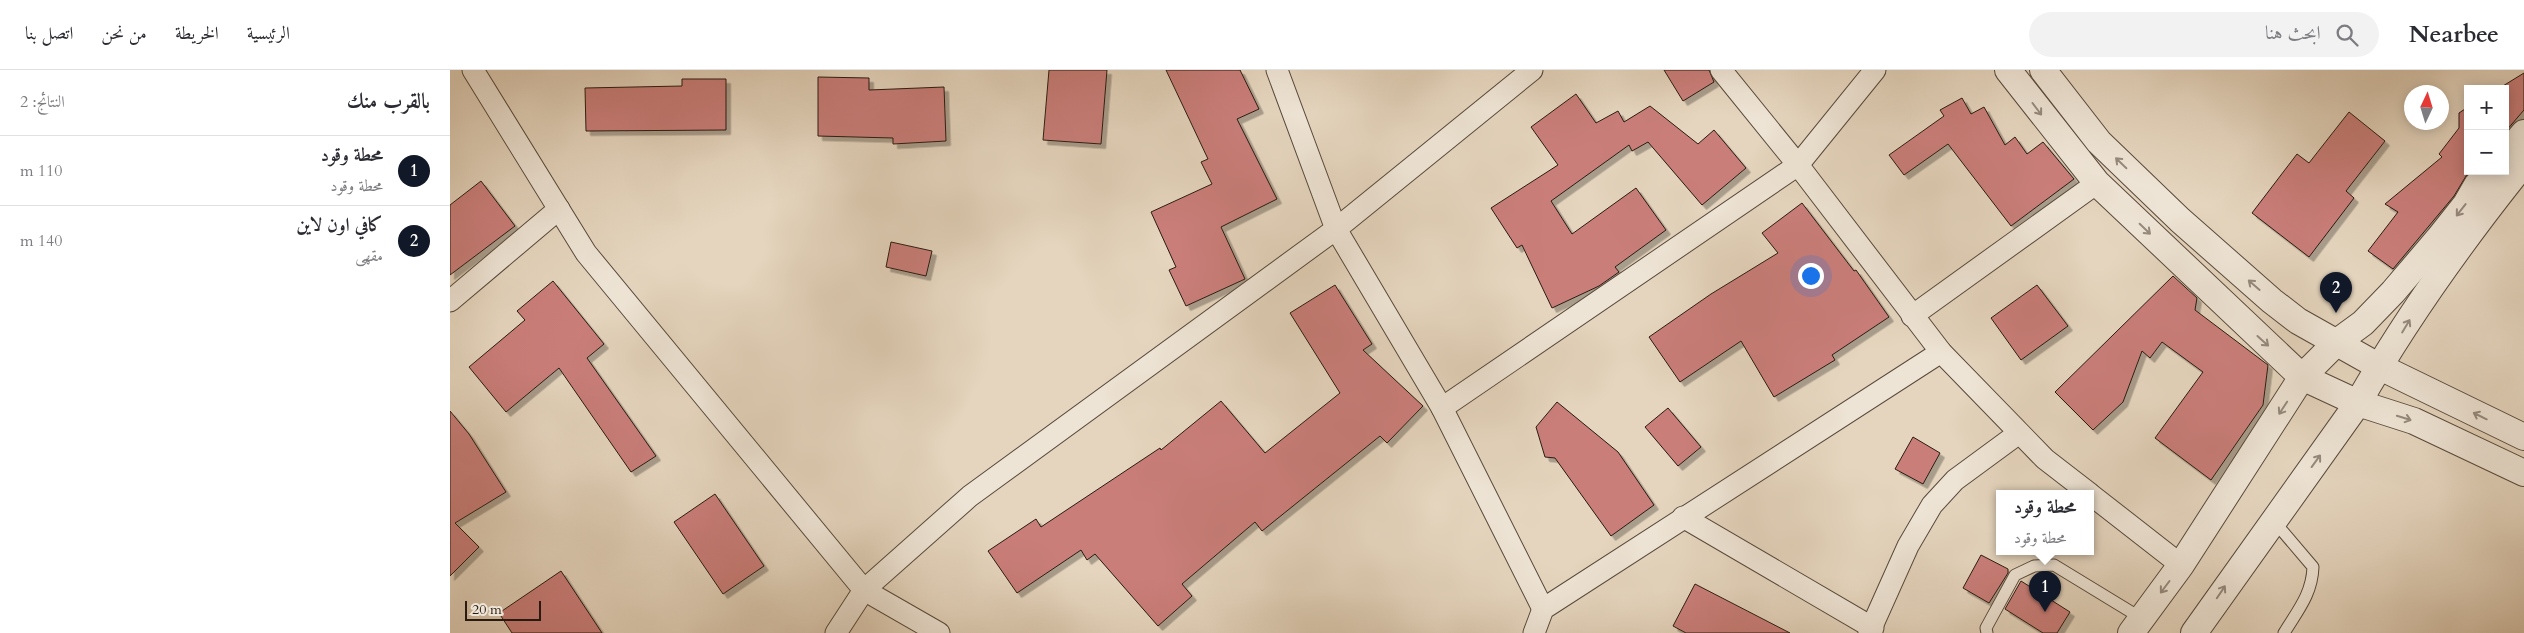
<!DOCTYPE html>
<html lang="ar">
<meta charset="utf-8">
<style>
:root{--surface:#fff;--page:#f2f2f3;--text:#2b2b33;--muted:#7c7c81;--line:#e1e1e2;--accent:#111827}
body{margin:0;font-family:Cardo,Amiri,serif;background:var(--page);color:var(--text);direction:rtl}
.controls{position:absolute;right:15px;top:15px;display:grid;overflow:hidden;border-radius:0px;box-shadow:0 2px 12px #0003}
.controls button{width:45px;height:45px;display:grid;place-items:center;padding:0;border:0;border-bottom:1px solid var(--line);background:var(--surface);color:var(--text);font:25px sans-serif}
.compass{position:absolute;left:1954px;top:15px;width:45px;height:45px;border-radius:50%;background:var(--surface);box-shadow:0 2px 12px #0003;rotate:4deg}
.scale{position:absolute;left:15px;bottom:12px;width:76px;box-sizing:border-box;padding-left:5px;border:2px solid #291b11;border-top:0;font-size:14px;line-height:18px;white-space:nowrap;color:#291b11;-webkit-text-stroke:4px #eee4d5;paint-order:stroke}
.you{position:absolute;left:1360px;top:205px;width:18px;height:18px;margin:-12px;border:4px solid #fff;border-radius:50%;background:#1a73e8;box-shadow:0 0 0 8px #1a73e833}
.badge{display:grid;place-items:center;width:32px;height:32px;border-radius:50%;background:var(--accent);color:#fff;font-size:16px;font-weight:700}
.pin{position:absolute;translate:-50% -41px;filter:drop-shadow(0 1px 2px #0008)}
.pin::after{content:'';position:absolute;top:26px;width:18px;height:15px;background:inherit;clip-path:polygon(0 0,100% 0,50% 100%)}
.popup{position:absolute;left:1546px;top:420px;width:98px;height:65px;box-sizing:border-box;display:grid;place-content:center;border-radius:0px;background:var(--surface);filter:drop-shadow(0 1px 4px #0005);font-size:16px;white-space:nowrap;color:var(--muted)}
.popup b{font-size:19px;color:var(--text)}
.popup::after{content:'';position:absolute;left:50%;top:100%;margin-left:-10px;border:10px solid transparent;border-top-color:var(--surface)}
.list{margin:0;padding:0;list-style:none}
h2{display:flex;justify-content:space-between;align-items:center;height:65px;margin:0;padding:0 20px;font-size:21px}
h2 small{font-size:16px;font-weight:400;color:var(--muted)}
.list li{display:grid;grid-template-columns:32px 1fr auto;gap:15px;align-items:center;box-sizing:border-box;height:70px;padding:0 20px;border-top:1px solid var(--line)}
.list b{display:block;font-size:19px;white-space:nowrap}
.list p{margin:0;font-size:16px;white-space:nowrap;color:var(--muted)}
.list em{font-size:16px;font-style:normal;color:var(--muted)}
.icon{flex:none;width:28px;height:28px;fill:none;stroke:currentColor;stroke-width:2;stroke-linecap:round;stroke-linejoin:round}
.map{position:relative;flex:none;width:2074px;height:563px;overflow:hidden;direction:ltr}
header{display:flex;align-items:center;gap:30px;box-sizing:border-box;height:70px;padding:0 25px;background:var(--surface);border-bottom:1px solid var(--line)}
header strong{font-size:24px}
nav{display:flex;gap:28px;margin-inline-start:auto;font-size:18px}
.search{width:350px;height:45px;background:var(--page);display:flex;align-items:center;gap:12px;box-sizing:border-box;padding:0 18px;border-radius:28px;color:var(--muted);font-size:19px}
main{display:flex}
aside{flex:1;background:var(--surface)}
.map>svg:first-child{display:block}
.building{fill:#ca7e7a;stroke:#291b11;filter:url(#shadow)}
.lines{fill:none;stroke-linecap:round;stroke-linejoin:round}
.service-casing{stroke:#584a3c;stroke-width:13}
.minor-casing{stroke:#584a3c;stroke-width:23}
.tertiary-casing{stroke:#584a3c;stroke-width:28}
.service{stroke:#eee4d5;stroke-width:11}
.minor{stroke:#eee4d5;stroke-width:21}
.tertiary{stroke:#eee4d5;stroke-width:26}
.oneway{stroke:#958a7d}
</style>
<header>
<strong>Nearbee</strong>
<div class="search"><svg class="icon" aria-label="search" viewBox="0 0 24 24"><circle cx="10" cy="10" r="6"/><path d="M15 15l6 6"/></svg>ابحث هنا</div>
<nav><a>الرئيسية</a><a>الخريطة</a><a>من نحن</a><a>اتصل بنا</a></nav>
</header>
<main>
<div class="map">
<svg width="2074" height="563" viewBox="0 0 2074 563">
<defs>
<filter id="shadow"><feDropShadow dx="4.5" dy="4.5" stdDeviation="0" flood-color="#0004"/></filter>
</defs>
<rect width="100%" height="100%" fill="#e5d5be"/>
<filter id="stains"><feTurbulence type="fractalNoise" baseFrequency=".004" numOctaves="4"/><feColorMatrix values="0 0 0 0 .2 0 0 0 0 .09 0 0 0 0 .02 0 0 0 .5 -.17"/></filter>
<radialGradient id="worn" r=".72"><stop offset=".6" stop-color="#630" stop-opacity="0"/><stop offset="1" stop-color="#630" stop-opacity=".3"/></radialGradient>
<!-- building -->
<g class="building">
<polygon points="599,0 657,0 651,74 593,70"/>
<polygon points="716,0 790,0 809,39 787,49 827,129 771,157 795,209 736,236 719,200 726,197 701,142 762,114 751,92 758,89"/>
<polygon points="1214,0 1259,0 1264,12 1233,31"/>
<polygon points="2074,3 2074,40 2055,62 2055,19 2048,19"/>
<polygon points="368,7 419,8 419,20 494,17 496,71 443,74 443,68 368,66"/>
<polygon points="232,9 276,9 276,60 136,61 135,18 232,16"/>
<polygon points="1126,24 1146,53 1168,41 1174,52 1200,36 1248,74 1264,60 1296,98 1252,135 1198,72 1182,81 1179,75 1101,131 1122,164 1186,118 1216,160 1165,197 1169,202 1149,216 1102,238 1072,175 1067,178 1041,138 1108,95 1081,57"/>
<polygon points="1512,28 1521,44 1534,37 1555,75 1565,67 1577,84 1593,72 1624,109 1561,156 1498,74 1454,105 1439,85 1494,46 1490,40"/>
<polygon points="2018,37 2019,101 2004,126 1943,199 1918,181 1948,142 1935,134 1992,87 1989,84 2009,58 2009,43"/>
<polygon points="1899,42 1935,71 1896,121 1904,128 1859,187 1802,143 1847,84 1859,93"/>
<polygon points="31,111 65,156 0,205 0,135"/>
<polygon points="1352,133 1404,201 1406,200 1439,247 1382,285 1385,290 1324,327 1291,271 1230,312 1199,267 1261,224 1328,183 1312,163"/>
<polygon points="441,172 482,181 476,206 436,197"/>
<polygon points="1723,206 1747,228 1745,240 1818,295 1813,335 1761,410 1705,368 1753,302 1712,272 1700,288 1692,281 1673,332 1643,360 1605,322"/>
<polygon points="103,211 154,274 137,288 206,386 181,402 109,298 56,342 19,297 75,250 67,241"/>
<polygon points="885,215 922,274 913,280 973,336 937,373 930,366 812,461 805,452 732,514 742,526 708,556 645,484 637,490 631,480 567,523 538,481 586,449 591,457 710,378 711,380 771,331 815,383 890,323 840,243"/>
<polygon points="1587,215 1618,256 1571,290 1541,248"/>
<polygon points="1107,332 1168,382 1204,435 1161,466 1105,388 1095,387 1086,357"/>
<polygon points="1218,338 1251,377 1228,396 1195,357"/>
<polygon points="0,341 19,364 56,422 5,453 29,477 0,506"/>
<polygon points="1463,367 1490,383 1473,414 1445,399"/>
<polygon points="265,424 314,496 273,524 224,452"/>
<polygon points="1531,485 1558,499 1558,503 1539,533 1513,518"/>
<polygon points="111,501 152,563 62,563 49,543"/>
<polygon points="1571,511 1620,542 1607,563 1593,563 1555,539"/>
<polygon points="1245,514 1340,563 1236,563 1223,556"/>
</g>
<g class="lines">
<!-- service casing -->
<g class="service-casing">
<g id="service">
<path d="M1823,450L1863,497C1862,524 1848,540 1834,563"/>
<polyline points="1537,563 1536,558 1565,505 1584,496 1604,495 1691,548"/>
</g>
</g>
<!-- minor casing -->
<g class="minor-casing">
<g id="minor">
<polyline points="23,0 136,183 414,520 489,563"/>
<polyline points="827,0 886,159 992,338 1093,539"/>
<polyline points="1271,0 1348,95 1491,282 1595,389 1639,423"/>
<polyline points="0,231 109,139"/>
<polyline points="1462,246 1647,113"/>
<polyline points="992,338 1348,95 1425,0"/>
<polyline points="1640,424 1731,495"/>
<polyline points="1233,447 1423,558"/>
<polyline points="386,563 414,520 520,426 886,159 1082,0"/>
<polyline points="1084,563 1093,539 1491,282"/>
<polyline points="1419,563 1458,476 1482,435 1505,410 1569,363"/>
</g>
</g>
<!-- tertiary casing -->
<g class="tertiary-casing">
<g id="tertiary">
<polyline points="1558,0 1647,113 1852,307 1908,333 1964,351 2074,403"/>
<polyline points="1593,0 1649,72 1730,150 1822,231 1848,251 1928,296 2074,367"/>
<polyline points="2055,85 2074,63"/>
<polyline points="1681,563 1731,495 1852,307 1887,272 1913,253 1943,222 1989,168 2016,134 2027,115 2040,101"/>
<path d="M1744,563L1908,333C1956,248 2013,169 2074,93"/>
</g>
</g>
<!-- service -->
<use href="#service" class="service"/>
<!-- minor -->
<use href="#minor" class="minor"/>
<!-- tertiary -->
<use href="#tertiary" class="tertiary"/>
</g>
<!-- one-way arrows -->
<defs><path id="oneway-shaft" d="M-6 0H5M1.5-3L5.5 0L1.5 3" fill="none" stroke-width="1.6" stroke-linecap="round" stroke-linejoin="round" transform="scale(1.25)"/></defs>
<g class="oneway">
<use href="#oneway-shaft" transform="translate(1587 39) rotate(53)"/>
<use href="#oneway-shaft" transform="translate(1671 93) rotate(-136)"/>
<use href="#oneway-shaft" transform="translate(2011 140) rotate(128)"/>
<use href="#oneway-shaft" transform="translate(1695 159) rotate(44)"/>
<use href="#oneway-shaft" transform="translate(1804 215) rotate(-139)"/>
<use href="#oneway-shaft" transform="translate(1956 256) rotate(-59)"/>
<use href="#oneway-shaft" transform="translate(1813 271) rotate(42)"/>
<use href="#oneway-shaft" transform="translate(1833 338) rotate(123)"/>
<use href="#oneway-shaft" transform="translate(2030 346) rotate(-154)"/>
<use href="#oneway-shaft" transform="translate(1954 348) rotate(17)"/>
<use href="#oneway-shaft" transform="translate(1866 391) rotate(-54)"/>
<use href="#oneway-shaft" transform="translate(1715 517) rotate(127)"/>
<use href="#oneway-shaft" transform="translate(1771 522) rotate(-56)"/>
</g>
<rect width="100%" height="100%" filter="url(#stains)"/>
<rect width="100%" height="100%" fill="url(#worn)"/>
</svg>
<div class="controls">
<button>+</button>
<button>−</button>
</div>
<svg class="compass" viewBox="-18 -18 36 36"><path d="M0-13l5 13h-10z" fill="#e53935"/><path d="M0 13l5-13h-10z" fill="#7c7c81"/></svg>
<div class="scale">20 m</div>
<div class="you"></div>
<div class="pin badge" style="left:1595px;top:542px">1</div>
<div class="popup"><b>محطة وقود</b>محطة وقود</div>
<div class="pin badge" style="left:1886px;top:243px">2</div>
</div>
<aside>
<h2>بالقرب منك<small>النتائج: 2</small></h2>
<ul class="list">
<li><span class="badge">1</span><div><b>محطة وقود</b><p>محطة وقود</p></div><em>110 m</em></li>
<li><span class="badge">2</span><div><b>كافي اون لاين</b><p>مقهى</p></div><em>140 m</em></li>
</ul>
</aside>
</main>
